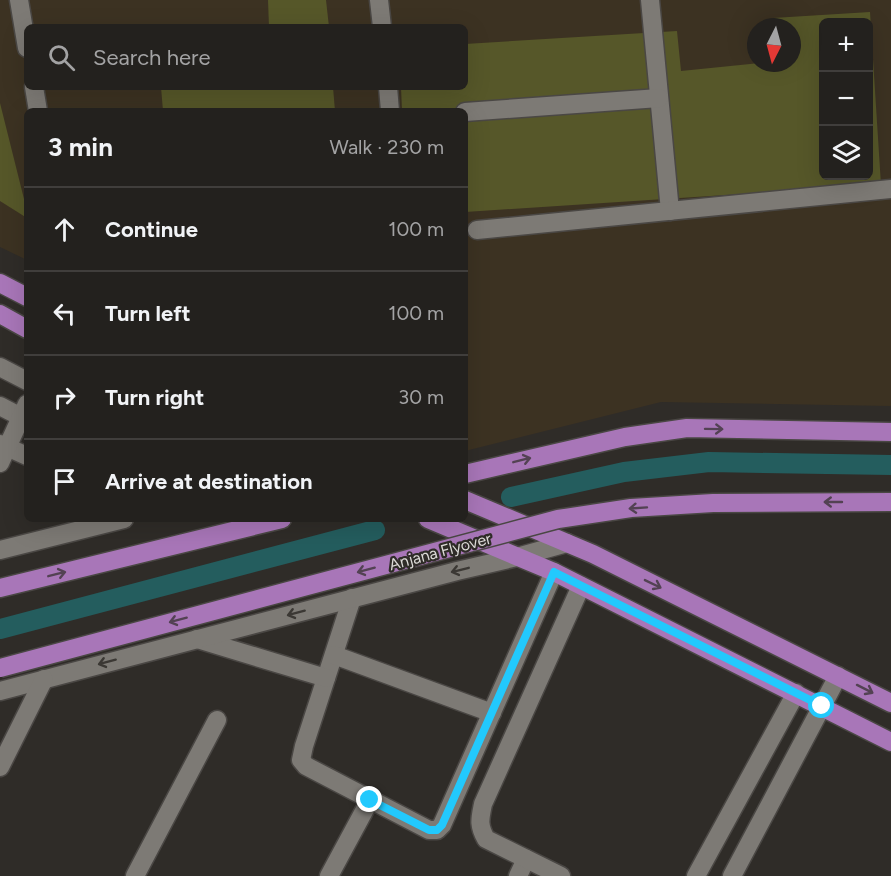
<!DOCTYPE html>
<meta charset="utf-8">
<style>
:root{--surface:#23211e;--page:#2f2e2b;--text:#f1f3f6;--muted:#a3a3a4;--line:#403e3c}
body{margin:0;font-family:Figtree,sans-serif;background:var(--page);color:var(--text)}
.controls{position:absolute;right:18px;top:18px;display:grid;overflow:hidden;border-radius:9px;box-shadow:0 6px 24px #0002}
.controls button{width:54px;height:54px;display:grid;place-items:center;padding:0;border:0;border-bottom:2px solid var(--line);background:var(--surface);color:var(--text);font:30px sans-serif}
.compass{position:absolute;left:747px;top:18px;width:54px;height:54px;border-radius:50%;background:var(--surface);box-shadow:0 6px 24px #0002;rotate:186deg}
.stop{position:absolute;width:18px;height:18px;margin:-14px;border:4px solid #22c9fd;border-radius:50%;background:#fff}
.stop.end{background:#22c9fd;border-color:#fff;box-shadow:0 2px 6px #0008}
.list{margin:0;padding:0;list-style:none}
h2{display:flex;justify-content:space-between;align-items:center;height:78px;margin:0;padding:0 24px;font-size:26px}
h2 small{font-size:20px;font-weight:400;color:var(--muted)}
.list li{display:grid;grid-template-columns:39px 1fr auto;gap:18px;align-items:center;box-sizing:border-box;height:84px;padding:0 24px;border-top:2px solid var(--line)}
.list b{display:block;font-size:22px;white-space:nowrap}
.list em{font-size:20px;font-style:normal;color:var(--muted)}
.icon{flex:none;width:33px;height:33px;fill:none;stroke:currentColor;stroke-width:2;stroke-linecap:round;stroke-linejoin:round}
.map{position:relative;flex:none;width:891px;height:876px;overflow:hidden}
.search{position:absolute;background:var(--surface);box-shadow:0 6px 24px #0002;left:24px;top:24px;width:444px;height:66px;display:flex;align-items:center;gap:15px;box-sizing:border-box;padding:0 21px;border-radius:9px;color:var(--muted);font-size:22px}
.panel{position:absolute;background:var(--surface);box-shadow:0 6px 24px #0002;left:24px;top:108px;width:444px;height:414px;border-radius:9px}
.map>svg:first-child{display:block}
.industrial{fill:#3c3222;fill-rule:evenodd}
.green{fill:#565729;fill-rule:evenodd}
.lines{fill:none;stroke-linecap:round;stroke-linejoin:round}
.canal{stroke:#245d5e;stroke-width:20}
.minor-casing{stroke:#4a4744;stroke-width:21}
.major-casing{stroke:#4a4744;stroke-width:21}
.minor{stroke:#7d7a75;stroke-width:18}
.major{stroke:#a876b8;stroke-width:18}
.major-bridge-casing{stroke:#4a4744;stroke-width:21;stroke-linecap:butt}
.major-bridge{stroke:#a876b8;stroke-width:18}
.oneway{stroke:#534253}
.oneway2{stroke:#3b3834}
.route{stroke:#22c9fd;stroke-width:8}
.labels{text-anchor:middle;stroke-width:4.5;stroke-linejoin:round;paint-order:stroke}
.street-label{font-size:16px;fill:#dcdad7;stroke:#2f2c28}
</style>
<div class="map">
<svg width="891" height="876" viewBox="0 0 891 876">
<rect width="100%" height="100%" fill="#2f2c28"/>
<!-- industrial -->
<path class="industrial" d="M0,0H891V406L661,402L465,451V111H27V260L0,247ZM824,22H868V176H824ZM27,27H465V87H27ZM756,27H792V63H756Z"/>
<!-- green -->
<g class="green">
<polygon points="268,0 326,0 329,27 269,27"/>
<path d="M870,12L881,185L465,212V111H402L401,87H465V44L677,31L681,71L760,63H792V27H773V18ZM824,22H868V176H824Z"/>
<polygon points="161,87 333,87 335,111 163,111"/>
<polygon points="0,103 27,211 27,218 0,201"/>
</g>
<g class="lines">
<!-- canal -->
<g class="canal">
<polyline points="511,497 624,472 709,462 891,465"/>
<polyline points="0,629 375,530"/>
</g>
<!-- minor casing -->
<g class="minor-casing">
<g id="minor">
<polyline points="19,0 27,48"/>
<polyline points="379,0 382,27"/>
<polyline points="650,0 670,211"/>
<polyline points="34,87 38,111"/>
<polyline points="388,87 390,111"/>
<polyline points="465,112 659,98"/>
<polyline points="477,230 891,189"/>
<polyline points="0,367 27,381"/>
<polyline points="0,406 27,420"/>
<polyline points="0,444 27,456"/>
<polyline points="0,463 27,404"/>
<polyline points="0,550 124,519"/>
<polyline points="352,598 304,746 301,760 306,766 429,830 437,830 442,825 554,572"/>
<polyline points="197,639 326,678"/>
<polyline points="334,655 492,713"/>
<polyline points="0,691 457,571 517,557 567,543"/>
<polyline points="0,767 44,679"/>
<polyline points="135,876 217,720"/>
<polyline points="329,876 370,800"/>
<polyline points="518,876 526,859"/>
<path d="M561,876L486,839C478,825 480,819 483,804L581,586"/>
<polyline points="696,876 796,693"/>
<polyline points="732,876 838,676"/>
</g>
</g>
<!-- major casing -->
<g class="major-casing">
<g id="major">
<polyline points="0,283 27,297"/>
<polyline points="0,314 27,329"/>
<polyline points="465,474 625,437 687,428 891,432"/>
<polyline points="465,500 593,554 891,703"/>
<polyline points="428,519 554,572 891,742"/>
<polyline points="0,588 282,519"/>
</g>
</g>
<!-- minor -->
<use href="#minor" class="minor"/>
<!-- major -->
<use href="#major" class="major"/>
<!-- major-bridge casing -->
<g class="major-bridge-casing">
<polyline id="major-bridge" points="0,668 558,519 631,508 713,503 891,502"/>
</g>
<!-- major-bridge -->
<use href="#major-bridge" class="major-bridge"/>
</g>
<!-- one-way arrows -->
<defs><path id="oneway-shaft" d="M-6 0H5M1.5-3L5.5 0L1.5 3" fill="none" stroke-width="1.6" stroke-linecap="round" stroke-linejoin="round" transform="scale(1.5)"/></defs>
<g class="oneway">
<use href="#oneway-shaft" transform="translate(714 429) rotate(1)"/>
<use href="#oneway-shaft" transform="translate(522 460) rotate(-14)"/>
<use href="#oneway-shaft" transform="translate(833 502) rotate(180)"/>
<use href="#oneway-shaft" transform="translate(638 508) rotate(176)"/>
<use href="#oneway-shaft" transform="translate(366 570) rotate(165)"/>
<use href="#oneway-shaft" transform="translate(57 574) rotate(-14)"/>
<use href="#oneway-shaft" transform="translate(653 584) rotate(26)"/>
<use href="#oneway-shaft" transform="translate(178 620) rotate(165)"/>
<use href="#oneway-shaft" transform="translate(865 689) rotate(27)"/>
</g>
<g class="oneway2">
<use href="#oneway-shaft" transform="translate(460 570) rotate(166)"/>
<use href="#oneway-shaft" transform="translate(296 613) rotate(165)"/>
<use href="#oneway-shaft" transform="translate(107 662) rotate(165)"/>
</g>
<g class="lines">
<!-- route -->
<polyline class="route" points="370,800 429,830 437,830 442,825 554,572 822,706"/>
</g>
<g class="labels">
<!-- street labels -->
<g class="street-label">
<text transform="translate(440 551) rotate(-15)" y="6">Anjana Flyover</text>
</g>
</g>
</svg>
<div class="controls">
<button>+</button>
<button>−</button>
<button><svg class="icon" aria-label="layers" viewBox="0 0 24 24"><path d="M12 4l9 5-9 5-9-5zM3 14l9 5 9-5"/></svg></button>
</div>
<svg class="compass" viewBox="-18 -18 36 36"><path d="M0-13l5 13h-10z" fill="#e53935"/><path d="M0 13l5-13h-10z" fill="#a3a3a4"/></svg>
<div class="stop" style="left:822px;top:706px"></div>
<div class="stop end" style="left:370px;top:800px"></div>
<div class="search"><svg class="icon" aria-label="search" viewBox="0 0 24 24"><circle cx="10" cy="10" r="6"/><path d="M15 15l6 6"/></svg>Search here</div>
<section class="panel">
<h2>3 min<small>Walk · 230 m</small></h2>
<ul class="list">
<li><svg class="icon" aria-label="ahead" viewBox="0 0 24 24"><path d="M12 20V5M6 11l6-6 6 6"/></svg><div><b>Continue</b></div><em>100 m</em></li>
<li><svg class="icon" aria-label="left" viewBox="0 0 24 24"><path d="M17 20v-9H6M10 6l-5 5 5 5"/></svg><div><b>Turn left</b></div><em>100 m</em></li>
<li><svg class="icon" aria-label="right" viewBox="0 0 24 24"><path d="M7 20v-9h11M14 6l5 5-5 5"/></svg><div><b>Turn right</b></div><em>30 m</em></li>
<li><svg class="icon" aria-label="arrive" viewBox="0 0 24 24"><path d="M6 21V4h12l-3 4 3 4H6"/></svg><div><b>Arrive at destination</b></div></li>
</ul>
</section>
</div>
